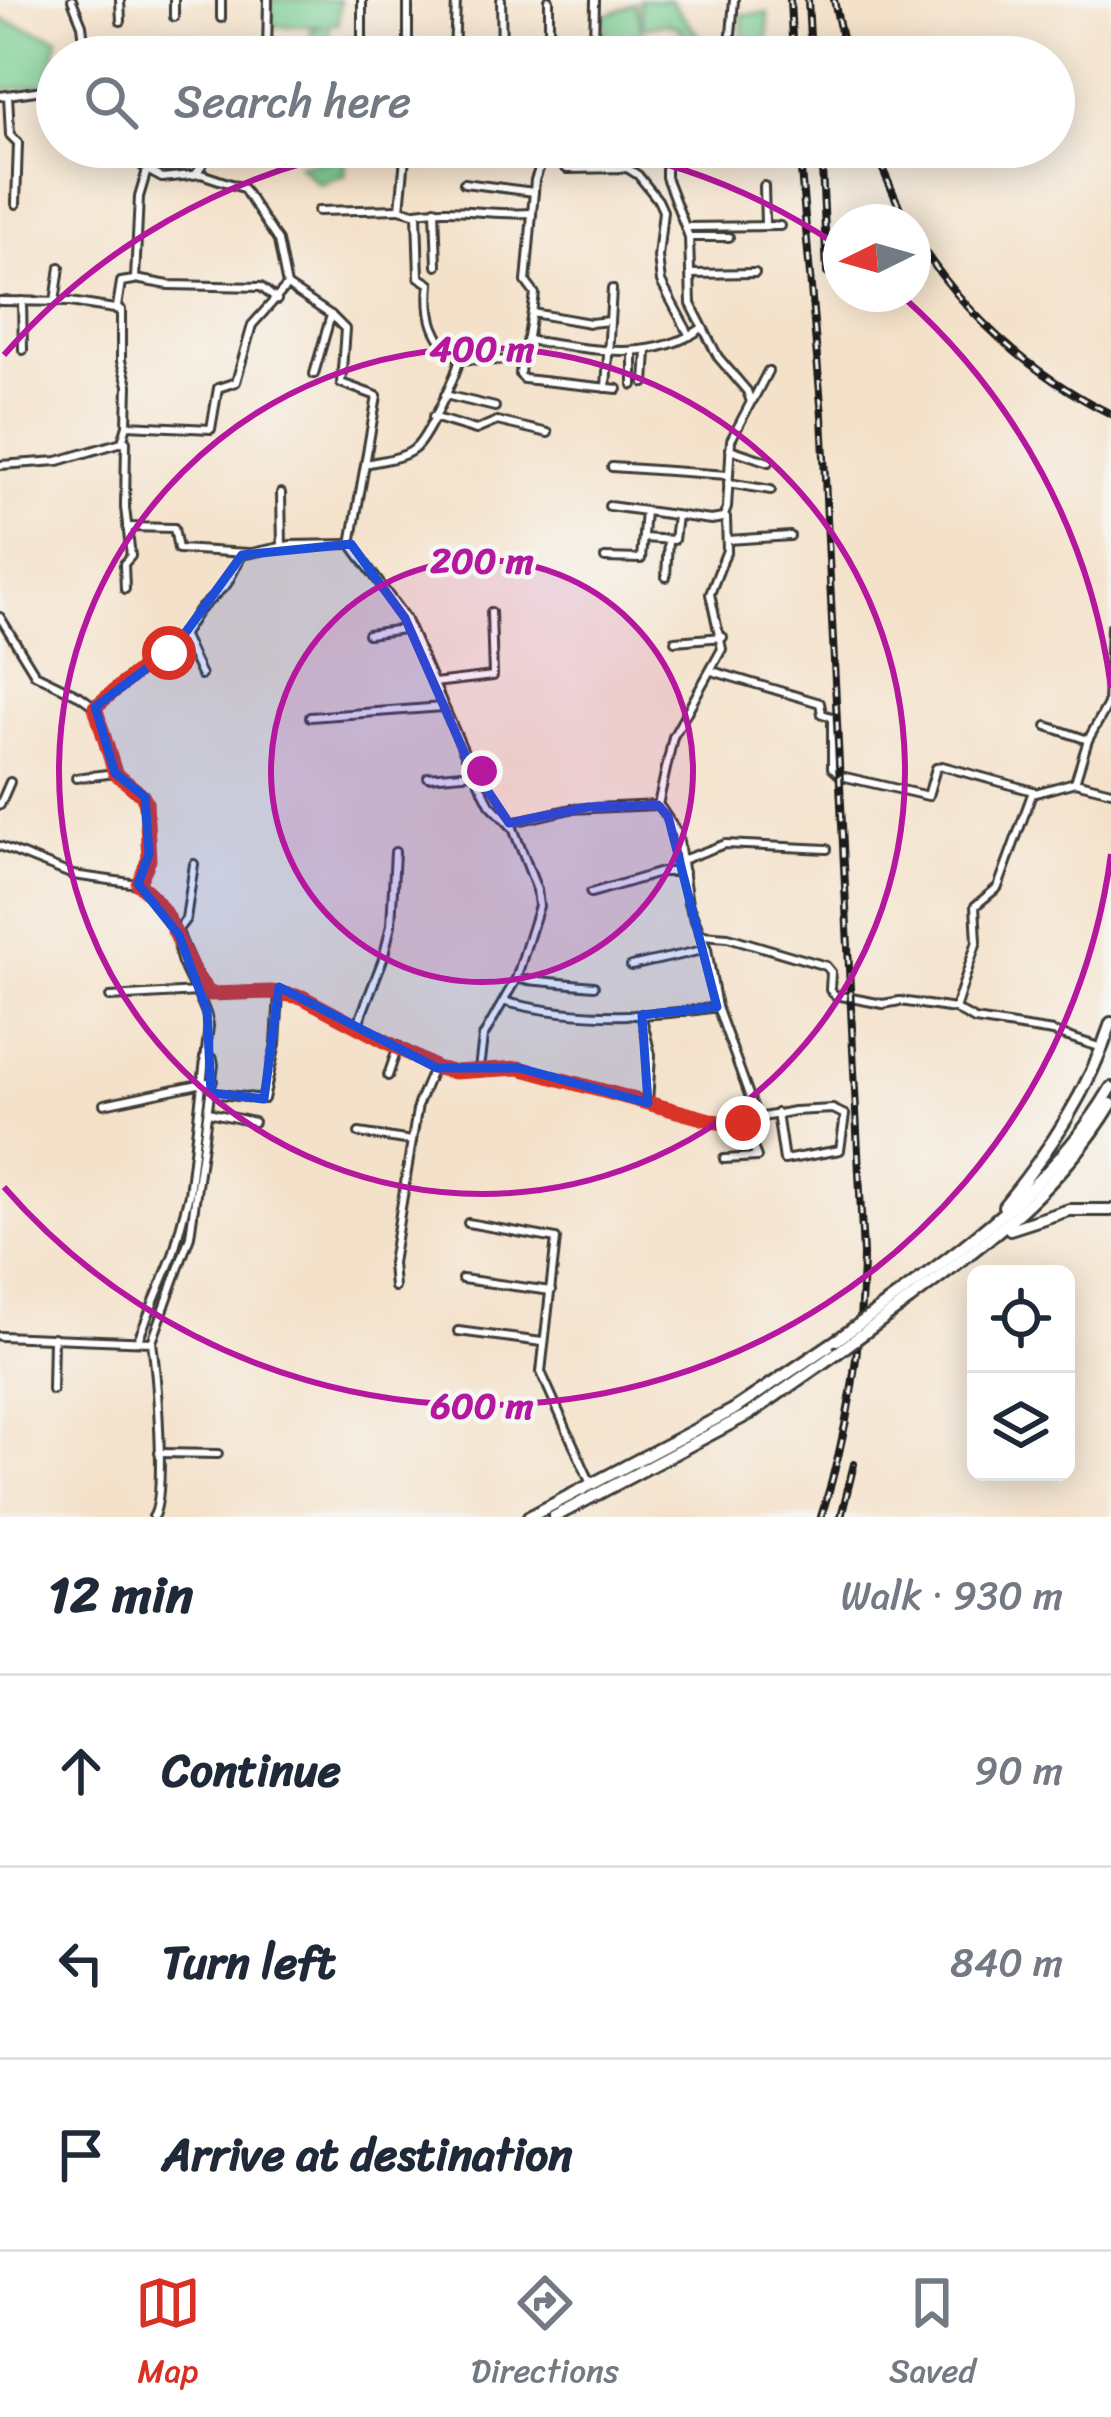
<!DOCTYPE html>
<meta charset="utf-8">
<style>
:root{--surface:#fff;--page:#f2f2f3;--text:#1f2937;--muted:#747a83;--line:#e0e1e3;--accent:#d93025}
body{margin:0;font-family:Sriracha,sans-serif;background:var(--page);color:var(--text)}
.controls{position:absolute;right:36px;bottom:36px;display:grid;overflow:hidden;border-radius:18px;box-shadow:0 6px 30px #0003}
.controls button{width:108px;height:108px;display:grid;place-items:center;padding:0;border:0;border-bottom:3px solid var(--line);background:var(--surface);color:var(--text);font:60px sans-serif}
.compass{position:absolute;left:823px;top:204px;width:108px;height:108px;border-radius:50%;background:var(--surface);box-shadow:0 6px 30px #0003;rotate:265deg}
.stop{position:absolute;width:36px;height:36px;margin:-27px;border:9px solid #d93025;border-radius:50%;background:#fff}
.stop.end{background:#d93025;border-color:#fff;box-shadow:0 3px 12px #0008}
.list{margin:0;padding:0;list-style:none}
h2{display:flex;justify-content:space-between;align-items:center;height:156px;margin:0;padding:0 48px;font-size:51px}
h2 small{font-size:39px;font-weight:400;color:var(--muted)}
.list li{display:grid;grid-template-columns:78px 1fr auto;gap:36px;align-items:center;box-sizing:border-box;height:192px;padding:0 48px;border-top:3px solid var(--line)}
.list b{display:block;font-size:45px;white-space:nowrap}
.list em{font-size:39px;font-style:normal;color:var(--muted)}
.icon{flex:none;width:66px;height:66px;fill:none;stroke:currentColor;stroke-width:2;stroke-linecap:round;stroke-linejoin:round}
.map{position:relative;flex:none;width:1111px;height:1517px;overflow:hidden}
.search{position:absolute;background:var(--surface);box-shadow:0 6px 30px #0003;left:36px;right:36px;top:36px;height:132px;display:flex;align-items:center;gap:30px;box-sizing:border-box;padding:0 42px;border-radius:66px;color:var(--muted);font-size:45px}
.sheet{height:732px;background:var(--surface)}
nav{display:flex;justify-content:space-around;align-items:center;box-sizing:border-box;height:168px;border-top:3px solid var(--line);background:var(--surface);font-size:33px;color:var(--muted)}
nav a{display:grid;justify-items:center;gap:6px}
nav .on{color:var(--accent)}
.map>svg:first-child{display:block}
.green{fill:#77cc8f;stroke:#4a7456;stroke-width:3}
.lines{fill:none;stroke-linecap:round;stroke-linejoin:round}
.street-casing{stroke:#3c3a36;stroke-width:12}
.highway-casing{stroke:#3c3a36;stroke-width:16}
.street{stroke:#fff;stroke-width:6}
.highway{stroke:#fff;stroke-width:10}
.rail-casing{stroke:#1c1c1c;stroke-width:8}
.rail{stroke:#f6f6f2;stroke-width:3;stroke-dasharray:9;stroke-linecap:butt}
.highway-bridge-casing{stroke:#3c3a36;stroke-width:16;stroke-linecap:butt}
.highway-bridge{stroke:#fff;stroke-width:10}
.route{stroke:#d93025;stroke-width:15}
.marked{fill:#1d4ed8;fill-opacity:0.2;stroke:#1d4ed8;stroke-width:9;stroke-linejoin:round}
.ring{fill:none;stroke:#b5179e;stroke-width:6}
.centre{fill:#b5179e;stroke:#f6f6f2;stroke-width:6}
.ring-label{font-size:36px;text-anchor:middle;font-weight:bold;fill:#b5179e;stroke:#f6f6f2;stroke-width:9;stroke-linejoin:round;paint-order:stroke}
</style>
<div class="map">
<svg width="1111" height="1517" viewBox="0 0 1111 1517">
<rect width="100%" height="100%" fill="#f6f6f2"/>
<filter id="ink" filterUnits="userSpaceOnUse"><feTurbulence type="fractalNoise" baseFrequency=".00833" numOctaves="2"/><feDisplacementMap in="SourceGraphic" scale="24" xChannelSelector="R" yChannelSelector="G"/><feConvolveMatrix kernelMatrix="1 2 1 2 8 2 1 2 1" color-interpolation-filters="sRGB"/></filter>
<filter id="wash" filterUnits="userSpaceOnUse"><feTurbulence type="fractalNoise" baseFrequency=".004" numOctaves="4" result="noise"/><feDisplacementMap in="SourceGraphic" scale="48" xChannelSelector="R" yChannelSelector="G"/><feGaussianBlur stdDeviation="2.7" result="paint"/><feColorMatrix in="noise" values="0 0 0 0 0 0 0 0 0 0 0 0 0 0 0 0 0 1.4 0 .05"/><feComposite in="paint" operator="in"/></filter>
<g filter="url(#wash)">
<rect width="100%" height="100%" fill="#f4e1c9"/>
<!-- green -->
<g class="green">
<polygon points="271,0 340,0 338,24 330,24 328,41 357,38 360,57 312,57 312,43 320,41 312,41 311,30 324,26 272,26"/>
<polygon points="639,0 670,0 711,51 677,48 681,29 666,23 643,28"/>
<polygon points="635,3 646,50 608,57 604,16"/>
<polygon points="768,13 767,57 742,54 742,14"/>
<polygon points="0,19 58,38 48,83 0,91"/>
<polygon points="328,147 358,147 346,157 345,175 319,184 298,165 329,160"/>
</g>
</g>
<g filter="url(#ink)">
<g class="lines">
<!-- street casing -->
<g class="street-casing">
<g id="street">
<polyline points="72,0 82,25 86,57"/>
<polyline points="120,0 121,21"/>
<polyline points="501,0 502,53"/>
<polyline points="549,0 549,57"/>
<polyline points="174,17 174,0"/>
<polyline points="221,18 221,0"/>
<polyline points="594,45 595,0"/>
<polyline points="776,51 777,57"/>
<polyline points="267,57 268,0"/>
<polyline points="362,57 362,0"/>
<polyline points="408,57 408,0"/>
<polyline points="454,57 456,0"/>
<polyline points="671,57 678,52 725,57"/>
<polyline points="729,57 734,0"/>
<polyline points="8,95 10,135 18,143 16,204"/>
<polyline points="0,96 57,88"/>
<polyline points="122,147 147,170 162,178 201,174 243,188 278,241 287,286 331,315 345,329 341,383 377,396 351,544 405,618 468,761 490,804 513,828 537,890 539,906 516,979 483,1037 479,1069"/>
<path d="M406,147L400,209L417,214L419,277L430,284C427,315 432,340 460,359L516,361L525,355L535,294L526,282L535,180L546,150"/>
<polyline points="547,151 567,169 627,168 638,175 658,200 663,211 658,257 661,282 690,336"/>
<polyline points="147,170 139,197 135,279 169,285 261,287 277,300"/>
<polyline points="196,174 214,147"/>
<polyline points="464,183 534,192"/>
<polyline points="764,186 765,224"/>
<polyline points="435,209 437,266"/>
<polyline points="318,211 400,209"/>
<path d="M416,212C455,206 492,216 532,213"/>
<polyline points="685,227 780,226"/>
<polyline points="689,237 729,237"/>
<polyline points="691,274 755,273"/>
<polyline points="0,301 70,302 121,310 121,361 128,385 127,425"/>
<polyline points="22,301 23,350"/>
<polyline points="55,302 60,267"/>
<polyline points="117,307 121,282 134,280"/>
<polyline points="532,313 590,323 609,321"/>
<path d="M527,340C586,348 650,365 702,328"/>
<polyline points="521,360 520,375 524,379 618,389"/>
<polyline points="314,374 331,315"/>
<polyline points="645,383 647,351"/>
<polyline points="633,385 633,352"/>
<polyline points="606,388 612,289"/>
<polyline points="445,395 495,407"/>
<polyline points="753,400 768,371"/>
<polyline points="433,417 476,430 497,421 548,433"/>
<polyline points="730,449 769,462"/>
<path d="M366,464C381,460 402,459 414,449C427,439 455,377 460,359"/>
<polyline points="0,465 58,461 122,442 127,425 211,429 218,388 236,382 252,325 287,286"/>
<polyline points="612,467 728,475"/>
<polyline points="728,483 771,490"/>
<polyline points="281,493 282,546"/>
<polyline points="609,506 711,520 723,518 727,508 731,440 751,402 747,391 718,357 691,304 689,237 666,177 666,147"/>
<polyline points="127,527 174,528 178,549 248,553"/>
<polyline points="643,538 674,540 677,516"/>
<polyline points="728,540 790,536"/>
<polyline points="605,558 641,559 645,511"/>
<polyline points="666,577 668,540"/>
<polyline points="125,589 124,564 131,556 125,508 126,441"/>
<polyline points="0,617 35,674 80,696 95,707 115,773 144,798 149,854 138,884"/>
<polyline points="182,634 201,675"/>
<polyline points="368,634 410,628"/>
<polyline points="675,641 723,637"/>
<polyline points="712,671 820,703 822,714 832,717 832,768 841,776 928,796 936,768 942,766 1033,791"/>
<polyline points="434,683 493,676 491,612"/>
<polyline points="95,707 142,667 175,647 198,611 227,584 242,555 290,545 351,544"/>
<polyline points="310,717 443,707"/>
<polyline points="1047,726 1088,740"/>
<polyline points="428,777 474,773"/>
<polyline points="76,778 115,773"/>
<polyline points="1075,782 1111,791"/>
<polyline points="0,805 10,782"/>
<polyline points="658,805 673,737 722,649 710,594 727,550 726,518"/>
<polyline points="509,823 571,809 658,805 661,808 678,834 688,904 707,949 717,1007 757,1117"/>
<polyline points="0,846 73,875 138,884 151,894 180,936"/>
<polyline points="682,860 725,844 827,849"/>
<polyline points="591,893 662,872 684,872"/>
<polyline points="177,931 186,919 194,864"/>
<polyline points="702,935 728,937 826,966 831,972 830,990 835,995 883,1004 900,1001 955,1009 975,1020 1053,1032 1099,1047"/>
<polyline points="631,966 707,949"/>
<polyline points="516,979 594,986"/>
<polyline points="110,997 198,992"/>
<path d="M506,1002C573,1019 648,1018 717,1007"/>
<polyline points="955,1009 977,941 975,906 998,887 1032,794 1075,782 1088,740 1108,704 1111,627"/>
<polyline points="641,1014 651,1055 648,1103"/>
<polyline points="358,1024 383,959 391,925 395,852"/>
<polyline points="388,1076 398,1046"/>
<polyline points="211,1093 264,1099 276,1044 279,993"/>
<polyline points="104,1104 213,1081"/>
<polyline points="208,1112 254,1122"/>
<polyline points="359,1133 412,1141"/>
<polyline points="724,1159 757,1157 743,1123"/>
<polyline points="468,1223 556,1239 541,1372 591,1484"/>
<polyline points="462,1279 551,1291"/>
<polyline points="394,1287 392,1263 418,1104 434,1066"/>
<polyline points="458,1331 542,1342"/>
<path d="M0,1336L152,1342C156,1371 167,1498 153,1517"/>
<path d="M138,1340L173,1255L189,1194L209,1026C206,997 171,962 180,937L195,973L210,994L271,992L302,997L437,1068L454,1072L519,1068L727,1124L794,1111L833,1109L845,1115L840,1150L784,1160L777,1113"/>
<polyline points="152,1342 190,1236 214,1065 213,1059 204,1058"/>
<polyline points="52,1390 53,1337"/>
<polyline points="159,1453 218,1454"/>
</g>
</g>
<!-- highway casing -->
<g class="highway-casing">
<g id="highway">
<path d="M1004,1206C1050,1150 1088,1092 1111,1023"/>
<polyline points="1010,1229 1069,1210 1111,1210"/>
<path d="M903,1292C982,1233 1060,1175 1111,1088"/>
<path d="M909,1300C985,1243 1061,1187 1111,1104"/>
<polyline points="529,1517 733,1410 837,1340"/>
<polyline points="554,1517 751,1413 837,1353"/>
</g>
</g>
<!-- street -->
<use href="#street" class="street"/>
<!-- highway -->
<use href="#highway" class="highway"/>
<!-- rail casing -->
<g class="rail-casing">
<g id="rail">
<polyline points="790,0 793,57"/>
<polyline points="808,0 811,57"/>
<polyline points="834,0 846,57"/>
<path d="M799,147L822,416L863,1254C862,1346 849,1430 821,1517"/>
<polyline points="821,147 827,273"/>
<polyline points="873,147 906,222"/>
<path d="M913,234C962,312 1028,373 1111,414"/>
<polyline points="841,1517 854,1464"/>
</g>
</g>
<!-- rail -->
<use href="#rail" class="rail"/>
<!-- highway-bridge casing -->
<g class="highway-bridge-casing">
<g id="highway-bridge">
<polyline points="837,1340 903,1292"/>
<polyline points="837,1353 909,1300"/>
</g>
</g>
<!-- highway-bridge -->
<use href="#highway-bridge" class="highway-bridge"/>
</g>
</g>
<g class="lines" filter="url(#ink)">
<!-- route -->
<path class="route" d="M169,653L142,668L95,707L115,773L142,795L146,802L149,860L138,884C177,911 179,961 210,994L271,992L302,997L436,1068L454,1072L519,1068L717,1122L743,1123"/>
</g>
<!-- marked area -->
<path class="marked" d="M351,544L405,618L468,761L509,823L588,807L658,805L668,816L717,1007L642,1015L648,1103L519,1068H437L279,987L264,1099L211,1093L207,1011L179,935L138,884L149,854L145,797L115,773L95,707L175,647L242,555Z"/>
<!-- distance rings -->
<circle cx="482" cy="771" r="211" fill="#b5179e" fill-opacity=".12"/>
<g class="ring">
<circle cx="482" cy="771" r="211"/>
<circle cx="482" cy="771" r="423"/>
<path d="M1111 854A634 634 0 0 1 4 1187M4 355A634 634 0 0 1 366 148M598 148A634 634 0 0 1 837 245M902 296A634 634 0 0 1 1111 688"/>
</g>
<circle cx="482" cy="771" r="18" class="centre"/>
<g class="ring-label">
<text x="482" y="361">400 m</text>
<text x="482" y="573">200 m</text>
<text x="482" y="1418">600 m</text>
</g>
</svg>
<div class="controls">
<button><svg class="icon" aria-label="locate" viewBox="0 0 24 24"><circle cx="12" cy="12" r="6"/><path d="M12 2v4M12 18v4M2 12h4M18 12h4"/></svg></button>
<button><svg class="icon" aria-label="layers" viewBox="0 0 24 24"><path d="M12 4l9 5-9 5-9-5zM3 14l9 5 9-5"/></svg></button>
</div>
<svg class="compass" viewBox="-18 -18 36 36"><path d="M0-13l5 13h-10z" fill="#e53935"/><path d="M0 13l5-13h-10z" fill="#747a83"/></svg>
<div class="stop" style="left:169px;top:653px"></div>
<div class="stop end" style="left:743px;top:1123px"></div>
<div class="search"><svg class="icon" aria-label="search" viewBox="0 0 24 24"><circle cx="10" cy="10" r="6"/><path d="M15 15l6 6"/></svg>Search here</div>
</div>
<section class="sheet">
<h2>12 min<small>Walk · 930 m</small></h2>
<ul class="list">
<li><svg class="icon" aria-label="ahead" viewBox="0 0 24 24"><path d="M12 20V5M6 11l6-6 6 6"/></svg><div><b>Continue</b></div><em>90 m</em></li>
<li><svg class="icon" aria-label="left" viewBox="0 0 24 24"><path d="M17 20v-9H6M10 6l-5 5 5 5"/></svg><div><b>Turn left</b></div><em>840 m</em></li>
<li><svg class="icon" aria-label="arrive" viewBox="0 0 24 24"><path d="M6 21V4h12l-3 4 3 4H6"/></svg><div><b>Arrive at destination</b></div></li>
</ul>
</section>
<nav>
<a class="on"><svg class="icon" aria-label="map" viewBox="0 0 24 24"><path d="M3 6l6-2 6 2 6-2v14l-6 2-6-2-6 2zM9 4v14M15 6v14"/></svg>Map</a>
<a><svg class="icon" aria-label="directions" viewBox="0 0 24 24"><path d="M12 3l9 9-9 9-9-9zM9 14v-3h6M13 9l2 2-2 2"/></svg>Directions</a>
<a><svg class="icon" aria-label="saved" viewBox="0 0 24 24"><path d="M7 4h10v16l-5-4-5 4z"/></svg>Saved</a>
</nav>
